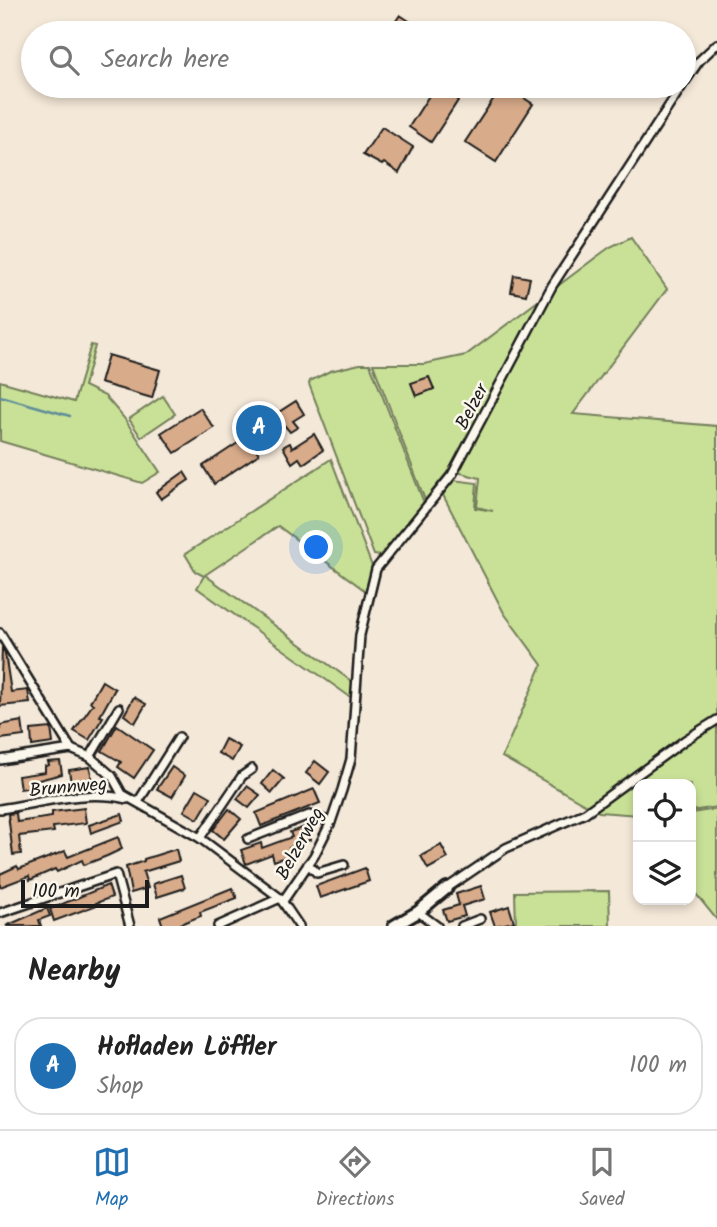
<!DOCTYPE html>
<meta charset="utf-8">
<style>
:root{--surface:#fff;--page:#f6f6f6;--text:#222;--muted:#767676;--line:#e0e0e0;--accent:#1f6fb2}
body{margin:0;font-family:Kalam,sans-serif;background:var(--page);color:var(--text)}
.controls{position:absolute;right:21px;bottom:21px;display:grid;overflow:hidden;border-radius:14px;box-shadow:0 4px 10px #0003}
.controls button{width:63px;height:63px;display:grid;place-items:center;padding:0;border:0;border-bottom:2px solid var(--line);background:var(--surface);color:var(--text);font:35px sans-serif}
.scale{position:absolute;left:21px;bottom:18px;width:128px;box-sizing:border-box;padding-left:7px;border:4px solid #1c1c1c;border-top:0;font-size:19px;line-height:24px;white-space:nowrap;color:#1c1c1c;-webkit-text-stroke:5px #fbf7ec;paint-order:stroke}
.you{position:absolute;left:317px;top:548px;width:24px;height:24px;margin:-18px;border:5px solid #fff;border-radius:50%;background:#1a73e8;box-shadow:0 0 0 10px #1a73e833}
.badge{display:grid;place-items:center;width:46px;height:46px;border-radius:50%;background:var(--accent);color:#fff;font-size:23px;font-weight:700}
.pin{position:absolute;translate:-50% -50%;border:4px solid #fff;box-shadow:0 2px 7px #0006}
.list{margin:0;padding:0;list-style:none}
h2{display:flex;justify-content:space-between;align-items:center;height:91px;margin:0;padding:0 28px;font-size:30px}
h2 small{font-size:23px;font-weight:400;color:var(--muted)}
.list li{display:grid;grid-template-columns:46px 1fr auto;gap:21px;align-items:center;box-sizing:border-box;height:98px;margin:0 14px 14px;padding:0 14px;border:2px solid var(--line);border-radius:28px}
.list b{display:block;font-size:26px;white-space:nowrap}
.list p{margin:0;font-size:23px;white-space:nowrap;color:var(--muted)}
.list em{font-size:23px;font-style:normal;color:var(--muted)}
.icon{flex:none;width:38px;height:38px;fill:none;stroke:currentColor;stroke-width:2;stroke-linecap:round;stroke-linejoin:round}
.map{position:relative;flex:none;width:717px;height:926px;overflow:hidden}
.search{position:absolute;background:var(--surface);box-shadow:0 4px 10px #0003;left:21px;right:21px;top:21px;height:77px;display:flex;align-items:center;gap:18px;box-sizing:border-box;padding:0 24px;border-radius:38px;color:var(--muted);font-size:26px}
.sheet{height:203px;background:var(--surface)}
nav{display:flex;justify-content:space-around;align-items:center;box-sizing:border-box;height:98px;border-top:2px solid var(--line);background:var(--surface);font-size:19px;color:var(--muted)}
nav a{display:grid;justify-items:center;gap:4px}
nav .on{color:var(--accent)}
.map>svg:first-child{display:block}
.green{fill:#c9e197;stroke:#727e5a;stroke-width:2}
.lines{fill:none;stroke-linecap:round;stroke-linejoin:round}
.stream{stroke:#5e8c98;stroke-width:2.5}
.building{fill:#d8ab8a;stroke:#1c1c1c;stroke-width:2}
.street-casing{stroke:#1c1c1c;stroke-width:12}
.secondary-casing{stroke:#1c1c1c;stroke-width:16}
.street{stroke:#fbf7ec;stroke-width:7}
.secondary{stroke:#fbf7ec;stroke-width:10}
.labels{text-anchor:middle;stroke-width:5;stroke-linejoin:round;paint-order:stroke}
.street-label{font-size:19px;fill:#1c1c1c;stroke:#fbf7ec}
</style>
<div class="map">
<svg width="717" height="926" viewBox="0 0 717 926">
<rect width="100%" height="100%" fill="#f4e8d8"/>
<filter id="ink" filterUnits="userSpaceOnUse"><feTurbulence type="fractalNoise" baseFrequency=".0143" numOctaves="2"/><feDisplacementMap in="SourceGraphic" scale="14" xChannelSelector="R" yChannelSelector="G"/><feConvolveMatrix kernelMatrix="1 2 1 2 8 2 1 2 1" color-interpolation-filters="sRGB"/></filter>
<g filter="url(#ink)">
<!-- green -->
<g class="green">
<polygon points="631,237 667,289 573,414 717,426 717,807 691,811 691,784 638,784 638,815 599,812 502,757 542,665 504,613 443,495 453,480 477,483 475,508 493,511 477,507 480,478 449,470 425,500 373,364 424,364 466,355 595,258 610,247"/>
<polygon points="91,345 95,346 84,386 105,396 124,418 160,472 142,483 0,441 0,381 74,402"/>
<polygon points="360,364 370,364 424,503 381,556 374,555 309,384 310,381 330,371"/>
<polygon points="163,396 175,414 141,437 129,419"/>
<polygon points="331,459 373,569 367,592 278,526 205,575 354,683 353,699 197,588 204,576 196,572 185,554"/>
<polygon points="717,809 717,920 691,888 691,813"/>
<polygon points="609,891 610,926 516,926 515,892"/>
</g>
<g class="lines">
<!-- stream -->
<polyline class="stream" points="0,396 70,416"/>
</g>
<!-- building -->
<g class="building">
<polygon points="400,15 428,33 399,33 391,28"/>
<polygon points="417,86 444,86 461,96 431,142 409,127 430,94"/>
<polygon points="502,86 506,86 533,104 496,162 465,142"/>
<polygon points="382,127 413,147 399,173 384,163 382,165 363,155"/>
<polygon points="514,275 530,278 526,295 511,292"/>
<polygon points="108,355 160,370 152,398 100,383"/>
<polygon points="429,377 434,389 416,396 411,383"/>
<polygon points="296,401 304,414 293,421 298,427 290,432 285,426 254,446 259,454 214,484 203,466 256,431 254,428"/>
<polygon points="200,408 214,428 175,453 161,433"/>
<polygon points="314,434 323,450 303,464 299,458 292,463 283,447 290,443 292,448"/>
<polygon points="184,472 189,480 161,499 156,492"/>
<polygon points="2,647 5,653 11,692 28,690 30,703 0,706"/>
<polygon points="102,681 115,689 100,716 103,717 89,740 74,731 93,704 90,702"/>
<polygon points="134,697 146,704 135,723 124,715"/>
<polygon points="22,721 24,736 0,739 0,725"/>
<polygon points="117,725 153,750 134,778 118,767 121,762 102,751"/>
<polygon points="51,728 53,743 32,746 31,730"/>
<polygon points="225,739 240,747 232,761 218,753"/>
<polygon points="60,761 62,774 35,781 36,787 20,789 18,776 45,772 45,766 49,765 48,762"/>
<polygon points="315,761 329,772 320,784 306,773"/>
<polygon points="90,767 92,782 71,783 69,770"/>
<polygon points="172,767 185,776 172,797 157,789"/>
<polygon points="273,770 284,779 272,793 262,784"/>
<polygon points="247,786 260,795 249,808 237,799"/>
<polygon points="197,789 211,797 198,819 184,811"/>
<polygon points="314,789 320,803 261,826 256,813"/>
<polygon points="84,808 86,823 53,827 54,832 19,836 21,854 13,855 8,814 16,813 17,822 52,817 52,812"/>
<polygon points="229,809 241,819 224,839 213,830"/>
<polygon points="122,814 124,821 91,833 89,825"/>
<polygon points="305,827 310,840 289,848 291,855 274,861 272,854 246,864 241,850 261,843 262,848 292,837 290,832"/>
<polygon points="118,837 122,849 107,856 84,865 82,860 57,872 55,869 30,880 29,876 0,887 0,874 17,866 19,869 65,851 68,857"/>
<polygon points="441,845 448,858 428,869 421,856"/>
<polygon points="176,849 179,861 143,872 148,888 131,893 126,867 144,861 144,859"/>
<polygon points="365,868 369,881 320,898 316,886"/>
<polygon points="181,875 185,888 157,897 153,884"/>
<polygon points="108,885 112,897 96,903 97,905 54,921 50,909"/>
<polygon points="481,886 485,899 462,906 465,916 447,921 443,910 459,905 456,894"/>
<polygon points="232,888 237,898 200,912 201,916 180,924 181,926 163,926 160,917"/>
<polygon points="509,906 514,922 495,926 490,912"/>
<polygon points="47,908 50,916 39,920 41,926 6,926"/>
</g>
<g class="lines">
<!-- street casing -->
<g class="street-casing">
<g id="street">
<polyline points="684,83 699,61 717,44"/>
<polyline points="0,633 71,749"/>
<polyline points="71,749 90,757 112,776 122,794 200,838 280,898 299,926"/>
<polyline points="90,757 119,708"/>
<polyline points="0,760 71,749"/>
<polyline points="138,802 179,737"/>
<path d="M0,809C41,803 85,789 127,799"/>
<polyline points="200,838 242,776 252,769"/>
<polyline points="248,839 309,815 331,822"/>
<polyline points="308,864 317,873 344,865"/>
<polyline points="447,888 506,848 585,813 685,740 717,720"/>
<polyline points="283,901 314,856 331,822 342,790 351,759 360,635 376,569 452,475 552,286 682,86"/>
<polyline points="418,912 437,926"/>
<polyline points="0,913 116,874 130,926"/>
<polyline points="218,926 280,898"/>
<polyline points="462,926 480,919"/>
</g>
</g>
<!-- secondary casing -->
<g class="secondary-casing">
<polyline id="secondary" points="394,926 418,912 447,888"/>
</g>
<!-- street -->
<use href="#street" class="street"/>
<!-- secondary -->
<use href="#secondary" class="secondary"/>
</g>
</g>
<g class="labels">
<!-- street labels -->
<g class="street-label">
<text transform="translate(471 406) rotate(-62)" y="7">Belzer</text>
<text transform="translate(68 786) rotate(-5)" y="7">Brunnweg</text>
<text transform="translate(299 843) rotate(-61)" y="7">Belzerweg</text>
</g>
</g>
</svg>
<div class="controls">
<button><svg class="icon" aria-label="locate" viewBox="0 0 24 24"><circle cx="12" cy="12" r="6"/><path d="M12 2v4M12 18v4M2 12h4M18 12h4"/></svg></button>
<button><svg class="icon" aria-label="layers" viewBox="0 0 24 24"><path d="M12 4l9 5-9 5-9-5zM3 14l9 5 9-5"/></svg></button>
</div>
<div class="scale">100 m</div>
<div class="you"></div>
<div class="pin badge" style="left:259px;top:428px">A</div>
<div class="search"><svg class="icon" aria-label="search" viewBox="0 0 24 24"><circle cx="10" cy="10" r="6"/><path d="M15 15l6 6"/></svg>Search here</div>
</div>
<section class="sheet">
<h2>Nearby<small></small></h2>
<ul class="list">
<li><span class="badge">A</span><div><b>Hofladen Löffler</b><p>Shop</p></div><em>100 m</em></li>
</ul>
</section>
<nav>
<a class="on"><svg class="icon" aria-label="map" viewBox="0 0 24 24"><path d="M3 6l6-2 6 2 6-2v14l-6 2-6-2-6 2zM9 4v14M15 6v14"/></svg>Map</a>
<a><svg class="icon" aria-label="directions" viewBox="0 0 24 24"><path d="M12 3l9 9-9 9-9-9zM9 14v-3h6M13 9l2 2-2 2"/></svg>Directions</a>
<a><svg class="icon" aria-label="saved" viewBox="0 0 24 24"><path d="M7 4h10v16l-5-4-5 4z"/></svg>Saved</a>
</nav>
